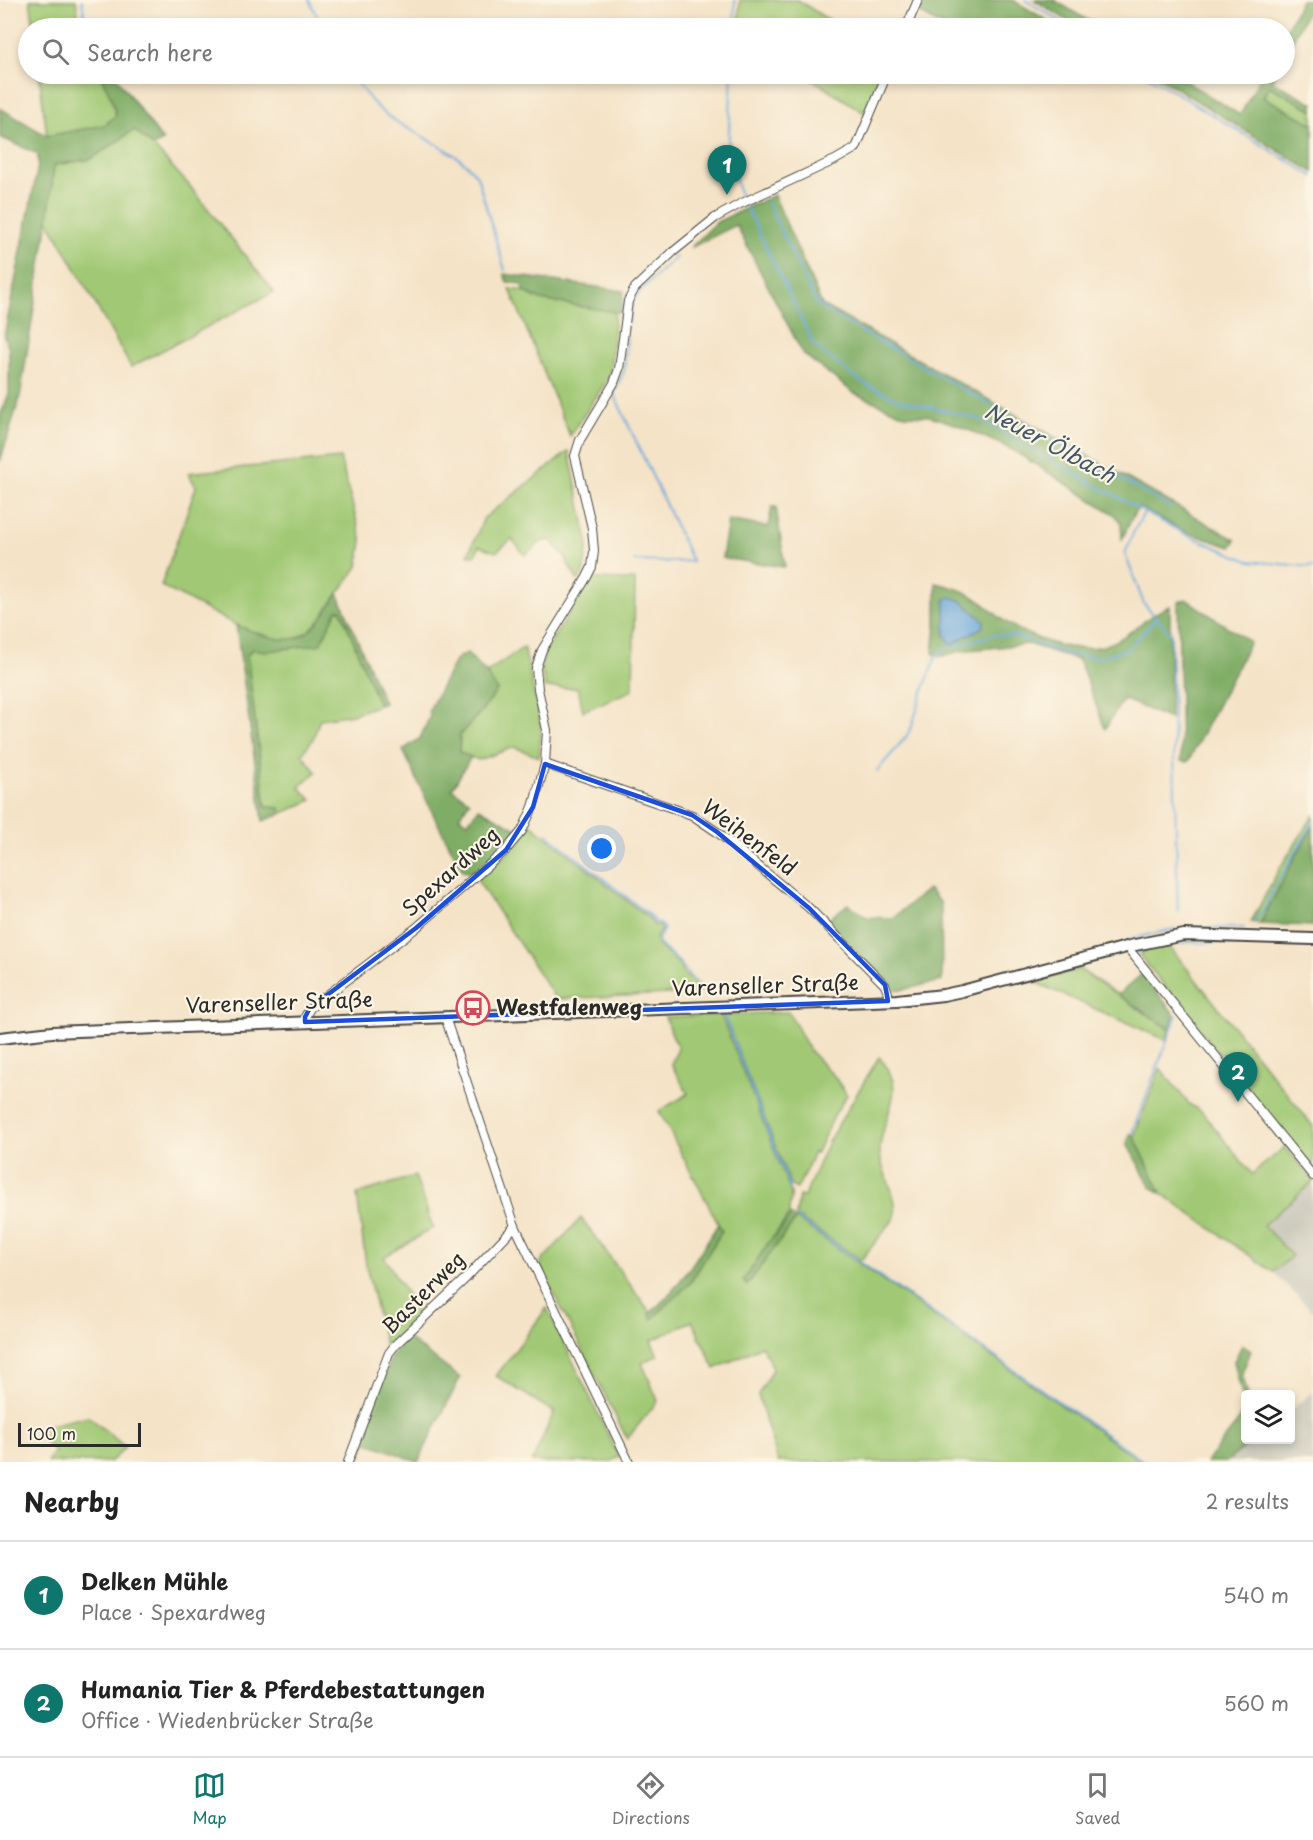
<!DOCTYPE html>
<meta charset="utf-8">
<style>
:root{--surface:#fff;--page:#f2f2f2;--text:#222;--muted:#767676;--line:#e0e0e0;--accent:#0f766e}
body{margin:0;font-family:"Playpen Sans",sans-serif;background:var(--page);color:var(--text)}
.controls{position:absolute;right:18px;bottom:18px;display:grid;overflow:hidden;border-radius:6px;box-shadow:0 3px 9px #0003}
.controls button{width:54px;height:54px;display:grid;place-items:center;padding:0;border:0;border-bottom:2px solid var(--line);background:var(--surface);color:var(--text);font:30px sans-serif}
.scale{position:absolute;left:18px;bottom:15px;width:123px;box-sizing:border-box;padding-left:6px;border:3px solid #2b2b2b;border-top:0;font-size:16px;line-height:21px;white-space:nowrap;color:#2b2b2b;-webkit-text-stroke:4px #fcf5e5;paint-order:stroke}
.you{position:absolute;left:602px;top:849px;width:21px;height:21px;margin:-15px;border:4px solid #fff;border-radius:50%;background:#1a73e8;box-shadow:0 0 0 9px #1a73e833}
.badge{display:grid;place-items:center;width:39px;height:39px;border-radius:50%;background:var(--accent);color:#fff;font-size:20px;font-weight:700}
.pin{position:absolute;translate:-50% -50px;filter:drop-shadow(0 2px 3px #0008)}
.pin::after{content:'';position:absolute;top:32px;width:21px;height:18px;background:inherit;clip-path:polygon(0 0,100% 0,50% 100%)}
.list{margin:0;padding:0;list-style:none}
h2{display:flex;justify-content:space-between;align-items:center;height:78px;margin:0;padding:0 24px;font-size:26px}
h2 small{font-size:20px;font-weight:400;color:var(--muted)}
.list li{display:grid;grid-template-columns:39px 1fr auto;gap:18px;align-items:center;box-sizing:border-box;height:108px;padding:0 24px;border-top:2px solid var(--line)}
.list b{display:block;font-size:22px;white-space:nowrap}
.list p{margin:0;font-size:20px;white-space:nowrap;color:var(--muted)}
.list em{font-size:20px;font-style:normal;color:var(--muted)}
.icon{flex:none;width:33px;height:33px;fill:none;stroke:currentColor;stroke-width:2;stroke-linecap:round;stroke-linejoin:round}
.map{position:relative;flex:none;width:1313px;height:1462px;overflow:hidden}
.search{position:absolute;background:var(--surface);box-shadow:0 3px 9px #0003;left:18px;right:18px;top:18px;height:66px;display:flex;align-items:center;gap:15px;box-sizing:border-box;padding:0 21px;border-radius:33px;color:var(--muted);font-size:22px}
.sheet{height:294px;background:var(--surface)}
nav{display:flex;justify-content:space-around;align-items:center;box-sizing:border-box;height:84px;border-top:2px solid var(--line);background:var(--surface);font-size:16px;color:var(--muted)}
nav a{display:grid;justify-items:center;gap:3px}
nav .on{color:var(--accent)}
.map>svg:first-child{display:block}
.industrial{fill:#c6c5b8}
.green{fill:#a1c975;stroke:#667a50;stroke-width:1.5}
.forest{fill:#80ad66;stroke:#566c48;stroke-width:1.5}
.water{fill:#6aa8dc;stroke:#4a6a84;stroke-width:1.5}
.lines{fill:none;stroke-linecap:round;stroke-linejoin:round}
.stream{stroke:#6aa8dc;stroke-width:2}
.minor-casing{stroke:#494742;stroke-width:10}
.secondary-casing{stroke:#494742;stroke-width:14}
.minor{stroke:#fff;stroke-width:8}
.secondary{stroke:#fff;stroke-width:10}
.marked{fill:none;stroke:#1d4ed8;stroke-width:4.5;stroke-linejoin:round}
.labels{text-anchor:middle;stroke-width:4.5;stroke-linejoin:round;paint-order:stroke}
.street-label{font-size:21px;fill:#2b2b2b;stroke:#fcf5e5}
.poi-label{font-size:21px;font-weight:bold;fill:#2b2b2b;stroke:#fcf5e5;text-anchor:start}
.water-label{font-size:22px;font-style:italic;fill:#415769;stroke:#fcf5e5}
</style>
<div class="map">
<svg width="1313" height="1462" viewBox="0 0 1313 1462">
<rect width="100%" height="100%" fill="#fcf5e5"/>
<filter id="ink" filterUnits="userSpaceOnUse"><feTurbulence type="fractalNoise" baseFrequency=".0167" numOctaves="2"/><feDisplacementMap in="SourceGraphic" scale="12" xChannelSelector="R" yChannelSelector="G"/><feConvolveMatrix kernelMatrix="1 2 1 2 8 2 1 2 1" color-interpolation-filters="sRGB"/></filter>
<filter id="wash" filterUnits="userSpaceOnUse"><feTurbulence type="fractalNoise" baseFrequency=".008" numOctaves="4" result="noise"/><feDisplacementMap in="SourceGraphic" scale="24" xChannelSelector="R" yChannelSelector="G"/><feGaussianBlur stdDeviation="1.35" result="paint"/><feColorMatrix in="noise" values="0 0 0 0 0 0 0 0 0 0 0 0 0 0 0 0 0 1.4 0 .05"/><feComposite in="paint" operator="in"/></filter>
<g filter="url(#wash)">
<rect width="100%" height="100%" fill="#f4e3c7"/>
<!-- industrial -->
<g class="industrial">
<polygon points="1313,1182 1313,1312 1273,1272 1292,1256 1263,1225"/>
<polygon points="1313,1392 1313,1462 1226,1462 1254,1440 1290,1440 1291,1410"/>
</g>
<!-- green -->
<g class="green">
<polygon points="30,0 76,0 80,28 34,28"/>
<polygon points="740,0 798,0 841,28 738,28"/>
<polygon points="39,74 100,74 111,97 116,115 105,125 47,136"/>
<polygon points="804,74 883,74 866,114"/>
<polygon points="1269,86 1313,110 1313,124 1263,97"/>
<polygon points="134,130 153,146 189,185 274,292 131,367 48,220 54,165 91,159"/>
<polygon points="510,289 523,291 541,300 615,312 610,376 570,436"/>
<polygon points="569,451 588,542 586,558 583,574 578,581 568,564 566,557 550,540 541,542 525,555 512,539 496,552 479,546 475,556 468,555 484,518"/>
<polygon points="340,458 362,541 358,567 338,593 316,626 301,638 284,640 267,638 236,625 161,586 196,487 188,473"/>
<polygon points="591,579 635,580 633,690 583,711 578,688 545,688 541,668 545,651"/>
<polygon points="337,610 341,610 379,705 353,714 320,719 313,739 302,754 316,772 299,787 312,800 281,814 280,808 266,807 247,655 253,649 267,651 320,644"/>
<polygon points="524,647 541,727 539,757 514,747 479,760 459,753 460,735 489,702 497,690 486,673"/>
<polygon points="1313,816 1313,827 1295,857 1260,924 1251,922 1280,868"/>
<path d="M531,824L649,918L654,925L660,926L662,929L656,938L658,945L679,964L684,974L703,990L694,993L556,999L477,880C497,863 517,847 531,824Z"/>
<polygon points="1169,946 1313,1126 1313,1169 1140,956 1141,952"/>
<polygon points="1079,969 1170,1029 1166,1040 1034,982"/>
<polygon points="789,1012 810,1051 834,1076 847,1095 836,1112 816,1154 814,1153 797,1189 791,1186 724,1015"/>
<path d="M721,1015L791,1193C792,1201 788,1207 789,1215L743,1281L747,1285L796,1219L1142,1462H778L758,1395L773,1369L762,1346L715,1369L692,1321L651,1341L658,1355L642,1363L658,1401L627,1439L539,1264L581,1218L651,1313L650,1315L653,1318L690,1283L722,1231L659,1111L688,1094L671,1064L678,1049L665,1017Z"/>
<path d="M879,1057C910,1091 883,1111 880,1148C878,1172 903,1198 893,1220L861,1260L796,1216L799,1196L804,1197L829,1140Z"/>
<polygon points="1160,1068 1189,1104 1202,1112 1252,1174 1285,1147 1313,1180 1313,1182 1263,1225 1292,1256 1273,1272 1161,1193 1134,1136"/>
<polygon points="415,1176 433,1228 384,1257 420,1315 385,1346 366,1265 357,1194"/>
<polygon points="547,1308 619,1457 610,1462 532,1462 554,1412 496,1376"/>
<polygon points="88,1416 125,1447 111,1462 47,1462 54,1451 40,1437 47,1435 45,1426"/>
</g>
<!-- forest -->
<g class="forest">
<polygon points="924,0 1013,0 1060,28 946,28 919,13"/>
<polygon points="1034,0 1054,0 1101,28 1080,28"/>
<polygon points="1301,0 1313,0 1285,56 1285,32"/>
<polygon points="100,74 114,74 163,141 153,146 134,130 91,159 54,165 48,220 20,397 0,462 0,416 9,394 9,349 4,337 38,166 38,154 0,137 0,108 47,136 105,125 116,115 111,97"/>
<polygon points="1153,74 1174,74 1240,115 1262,74 1275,74 1272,81 1313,103 1313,110 1269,86 1263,97 1313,124 1313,172"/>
<polygon points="774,195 822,305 1236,540 1231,547 1186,532 1139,508 1135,512 1122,539 1121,523 1114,514 1011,449 957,425 930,416 905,415 854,393 803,354 736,225 690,248 717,222"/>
<polygon points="504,274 624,291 621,313 541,300 523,291 522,284 507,282"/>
<polygon points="772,507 776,507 785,567 722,558 728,520 768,527"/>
<path d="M936,583C949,586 962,589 974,597C985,603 993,613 1003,620C1030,638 1070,654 1103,646C1129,639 1145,615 1170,606V719L1123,699L1105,729L1079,660L1028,644L960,651L940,657L933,653L936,625Z"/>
<path d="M338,593L384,703L379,705L341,610H337L320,644L267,651L252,649L247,655L265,806L280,808L281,814L263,821L236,625C294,648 304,647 338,593Z"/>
<polygon points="1186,599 1250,642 1188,762 1181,761 1178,602"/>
<polygon points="467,653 486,673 497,690 489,702 460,735 459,752 471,757 452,789 470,801 459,817 468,822 479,808 517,829 504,846 471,873 463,871 436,820 403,750 420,738 431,714 428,712 456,659"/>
<polygon points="1313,827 1313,926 1260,924 1295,857"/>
<polygon points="928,889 941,903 942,981 901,990 892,989 826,921 848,904 867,917 893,918"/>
<polygon points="1142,974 1175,1015 1170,1029 1118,995"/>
<polygon points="1130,1134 1134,1136 1161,1193 1151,1187 1127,1144"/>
<polygon points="790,1215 796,1219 747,1285 743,1281 769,1242 788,1220"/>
<path d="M718,1224L722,1231L690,1283L652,1319L649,1314C678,1290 698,1256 718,1224Z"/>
<polygon points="406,1337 460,1378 418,1462 367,1442 358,1462 351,1462 393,1353"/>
<polygon points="1242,1345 1251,1351 1242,1373 1248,1394 1246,1394 1246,1440 1254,1440 1226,1462 1206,1462 1240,1419 1244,1404 1234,1361"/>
</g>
<!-- water -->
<polygon class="water" points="950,597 960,600 984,621 983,627 952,644 945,636 945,599"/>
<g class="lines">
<!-- stream -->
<g class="stream">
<polyline points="82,0 86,28"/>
<polyline points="309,0 323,28"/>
<polyline points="1025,0 1072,28"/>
<polyline points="734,28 735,0"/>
<path d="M350,74C362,88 372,105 388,116C417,137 454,147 477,176L505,270"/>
<polyline points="732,74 728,150 733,172 740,194 814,345 861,382 897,399 979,419 1062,467 1187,535 1249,561 1313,567"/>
<polyline points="1145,74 1313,176"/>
<polyline points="767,202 817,304 831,314 1170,507"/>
<polyline points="628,326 634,300 641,290 676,257"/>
<polyline points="627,337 624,371 614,394 692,561 674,562 634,561"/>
<polyline points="1144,513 1133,533 1125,554 1144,604 1171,634 1178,912"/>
<polyline points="877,771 906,737 912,726 920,699 936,657 944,649 994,635 1015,636 1070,655 1101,657 1128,649 1156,618"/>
<polyline points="546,833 649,915 655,922 662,925 664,929 658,939 659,944 680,963 690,977 704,990"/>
<polyline points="1255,920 1264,910 1273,890 1313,823"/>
<polyline points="1193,928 1244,928"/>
<polyline points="1130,939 1175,929"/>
<polyline points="1137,954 1138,951 1169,944 1190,942 1313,946"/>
<polyline points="723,1014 790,1188"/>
<polyline points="1132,1133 1177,1015"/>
<polyline points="797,1218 1145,1462"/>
</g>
</g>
</g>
<g filter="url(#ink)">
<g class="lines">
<!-- minor casing -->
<g class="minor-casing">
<g id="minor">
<polyline points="906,28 918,0"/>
<polyline points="545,764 692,815 717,832 809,908 885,985 888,993 888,1001"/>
<polyline points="1130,946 1131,952 1313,1176"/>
<polyline points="445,1017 515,1226 629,1462"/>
<polyline points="305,1022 305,1017 310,1008 416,928 506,850 522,831 533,807 545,764 547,730 538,689 536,668 542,650 587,577 592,567 594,551 592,528 575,456 580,440 614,383 619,369 628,301 635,288 673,252 715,218 740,204 835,160 856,148 887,74"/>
<polyline points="348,1462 389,1353 396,1344 466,1278 515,1226"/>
</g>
</g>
<!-- secondary casing -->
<g class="secondary-casing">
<polyline id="secondary" points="0,1038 52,1032 897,1000 943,995 962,991 1130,946 1184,935 1313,939"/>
</g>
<!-- minor -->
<use href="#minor" class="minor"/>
<!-- secondary -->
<use href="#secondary" class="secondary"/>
</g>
</g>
<!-- marked area -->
<path class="marked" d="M545,764L692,815L717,832L809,908L885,985L888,1001L305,1022V1017L310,1008L416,928L506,850L533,807Z"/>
<!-- icons -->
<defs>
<g id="bus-ring" transform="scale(1.725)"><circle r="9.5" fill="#fcf5e5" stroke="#d1495b" stroke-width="1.5"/><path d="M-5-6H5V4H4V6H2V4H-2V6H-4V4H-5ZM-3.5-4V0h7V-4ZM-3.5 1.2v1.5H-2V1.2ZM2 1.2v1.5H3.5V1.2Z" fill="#d1495b"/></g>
</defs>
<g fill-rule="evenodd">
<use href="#bus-ring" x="473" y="1008"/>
</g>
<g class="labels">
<!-- street labels -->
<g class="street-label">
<text transform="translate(749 838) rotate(37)" y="7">Weihenfeld</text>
<text transform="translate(451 872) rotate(-42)" y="7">Spexardweg</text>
<text transform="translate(765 986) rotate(-2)" y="7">Varenseller Straße</text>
<text transform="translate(279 1003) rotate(-2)" y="7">Varenseller Straße</text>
<text transform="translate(424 1293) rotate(-45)" y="7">Basterweg</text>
</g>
<!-- poi labels -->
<g class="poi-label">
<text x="496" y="1015">Westfalenweg</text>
</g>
<!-- water labels -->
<g class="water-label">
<text transform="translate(1050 443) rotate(28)" y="8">Neuer Ölbach</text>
</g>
</g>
</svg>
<div class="controls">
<button><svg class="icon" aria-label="layers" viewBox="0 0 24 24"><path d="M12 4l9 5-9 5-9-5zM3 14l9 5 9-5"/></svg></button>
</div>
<div class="scale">100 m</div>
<div class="you"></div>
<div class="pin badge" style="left:727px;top:195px">1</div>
<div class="pin badge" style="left:1238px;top:1102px">2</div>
<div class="search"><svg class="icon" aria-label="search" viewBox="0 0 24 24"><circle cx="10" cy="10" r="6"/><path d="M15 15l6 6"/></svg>Search here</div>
</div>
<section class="sheet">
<h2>Nearby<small>2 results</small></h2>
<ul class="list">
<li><span class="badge">1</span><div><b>Delken Mühle</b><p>Place · Spexardweg</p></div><em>540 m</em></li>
<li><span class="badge">2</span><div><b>Humania Tier &amp; Pferdebestattungen</b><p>Office · Wiedenbrücker Straße</p></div><em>560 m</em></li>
</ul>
</section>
<nav>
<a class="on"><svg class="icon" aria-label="map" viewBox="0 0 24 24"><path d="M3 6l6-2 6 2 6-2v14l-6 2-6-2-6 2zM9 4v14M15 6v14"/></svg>Map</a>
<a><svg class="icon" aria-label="directions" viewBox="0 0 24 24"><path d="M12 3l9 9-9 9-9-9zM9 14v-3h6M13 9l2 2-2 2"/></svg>Directions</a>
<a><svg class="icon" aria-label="saved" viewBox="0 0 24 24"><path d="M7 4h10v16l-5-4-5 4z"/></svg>Saved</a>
</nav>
